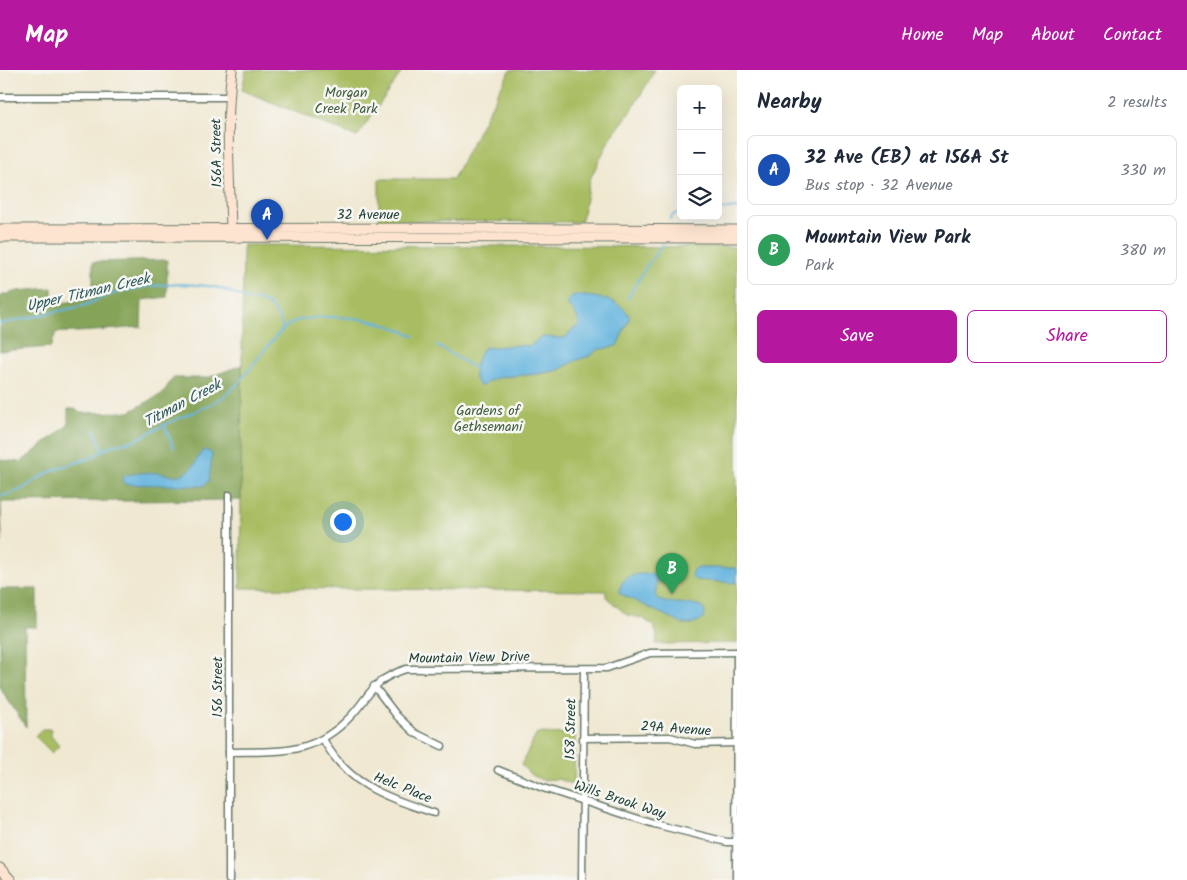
<!DOCTYPE html>
<meta charset="utf-8">
<style>
:root{--surface:#fff;--page:#f2f2f3;--text:#1f2937;--muted:#747a83;--line:#e0e1e3;--accent:#b5179e}
body{margin:0;font-family:Kalam,sans-serif;background:var(--page);color:var(--text)}
.controls{position:absolute;right:15px;top:15px;display:grid;overflow:hidden;border-radius:8px;box-shadow:0 5px 20px #0002}
.controls button{width:45px;height:45px;display:grid;place-items:center;padding:0;border:0;border-bottom:1px solid var(--line);background:var(--surface);color:var(--text);font:25px sans-serif}
.you{position:absolute;left:342px;top:451px;width:18px;height:18px;margin:-12px;border:4px solid #fff;border-radius:50%;background:#1a73e8;box-shadow:0 0 0 8px #1a73e833}
.badge{display:grid;place-items:center;width:32px;height:32px;border-radius:50%;background:var(--accent);color:#fff;font-size:16px;font-weight:700}
.pin{position:absolute;translate:-50% -41px;filter:drop-shadow(0 1px 2px #0008)}
.pin::after{content:'';position:absolute;top:26px;width:18px;height:15px;background:inherit;clip-path:polygon(0 0,100% 0,50% 100%)}
.list{margin:0;padding:0;list-style:none}
h2{display:flex;justify-content:space-between;align-items:center;height:65px;margin:0;padding:0 20px;font-size:21px}
h2 small{font-size:16px;font-weight:400;color:var(--muted)}
.list li{display:grid;grid-template-columns:32px 1fr auto;gap:15px;align-items:center;box-sizing:border-box;height:70px;margin:0 10px 10px;padding:0 10px;border:1px solid var(--line);border-radius:8px}
.list b{display:block;font-size:19px;white-space:nowrap}
.list p{margin:0;font-size:16px;white-space:nowrap;color:var(--muted)}
.list em{font-size:16px;font-style:normal;color:var(--muted)}
.actions{display:flex;gap:10px;padding:15px 20px}
.actions a{flex:1;padding:11px 0;border:1px solid var(--accent);border-radius:8px;text-align:center;font-size:18px;color:var(--accent)}
.actions .main{background:var(--accent);color:#fff}
.icon{flex:none;width:28px;height:28px;fill:none;stroke:currentColor;stroke-width:2;stroke-linecap:round;stroke-linejoin:round}
.map{position:relative;flex:none;width:737px;height:810px;overflow:hidden}
header{display:flex;align-items:center;gap:30px;box-sizing:border-box;height:70px;padding:0 25px;background:var(--accent);color:#fff}
header strong{font-size:24px}
nav{display:flex;gap:28px;margin-inline-start:auto;font-size:18px}
main{display:flex}
aside{flex:1;background:var(--surface)}
.map>svg:first-child{display:block}
.green{fill:#a8bd62;stroke:#647d4b}
.forest{fill:#86a458;stroke:#527046}
.water{fill:#64b4de;stroke:#427889}
.lines{fill:none;stroke-linecap:round;stroke-linejoin:round}
.stream{stroke:#64b4de;stroke-width:2}
.street-casing{stroke:#68796b;stroke-width:9}
.secondary-casing{stroke:#68796b;stroke-width:11}
.street{stroke:#fff;stroke-width:6}
.secondary{stroke:#fde4d0;stroke-width:9}
.labels{text-anchor:middle;stroke-width:5;stroke-linejoin:round;paint-order:stroke}
.park-label{font-size:14px;fill:#415d40;stroke:#f6f6f2}
.street-label{font-size:14px;fill:#1f3d34;stroke:#f6f6f2}
.water-label{font-size:15px;font-style:italic;fill:#305b5e;stroke:#f6f6f2}
</style>
<header>
<strong>Map</strong>
<nav><a>Home</a><a>Map</a><a>About</a><a>Contact</a></nav>
</header>
<main>
<div class="map">
<svg width="737" height="810" viewBox="0 0 737 810">
<rect width="100%" height="100%" fill="#f6f6f2"/>
<filter id="ink" filterUnits="userSpaceOnUse"><feTurbulence type="fractalNoise" baseFrequency=".02" numOctaves="2"/><feDisplacementMap in="SourceGraphic" scale="10" xChannelSelector="R" yChannelSelector="G"/><feConvolveMatrix kernelMatrix="1 2 1 2 8 2 1 2 1" color-interpolation-filters="sRGB"/></filter>
<filter id="wash" filterUnits="userSpaceOnUse"><feTurbulence type="fractalNoise" baseFrequency=".0096" numOctaves="4" result="noise"/><feDisplacementMap in="SourceGraphic" scale="20" xChannelSelector="R" yChannelSelector="G"/><feGaussianBlur stdDeviation="1.12" result="paint"/><feColorMatrix in="noise" values="0 0 0 0 0 0 0 0 0 0 0 0 0 0 0 0 0 1.4 0 .05"/><feComposite in="paint" operator="in"/></filter>
<g filter="url(#wash)">
<rect width="100%" height="100%" fill="#f0e8d1"/>
<!-- green -->
<g class="green">
<polygon points="246,0 403,0 357,67 242,20"/>
<polygon points="510,0 655,0 633,38 610,69 590,109 581,152 379,151 379,109 453,109"/>
<polygon points="243,175 737,177 737,573 656,574 657,565 653,555 642,548 627,545 606,527 606,521 240,518"/>
<polygon points="42,659 51,659 51,666 59,676 52,683 35,666"/>
<polygon points="537,663 575,664 574,715 558,709 542,710 530,704 521,695"/>
</g>
<!-- forest -->
<g class="forest">
<path d="M167,190V227L142,230L141,257C112,259 85,263 56,262L51,277L0,281V226L18,221L52,218V234L93,229V192Z"/>
<polygon points="242,295 241,430 1,432 2,472 0,472 0,390 21,392 68,355 68,339 75,339 80,343 129,342 162,324 173,308 207,308"/>
<polygon points="0,519 37,519 37,557 25,557 26,657 0,618"/>
</g>
<!-- water -->
<g class="water">
<path d="M574,225C593,227 620,227 630,247L617,276L597,280L590,286L577,290L559,300L538,304L500,307L487,312L483,316L479,315C469,305 477,289 483,278C499,277 515,274 530,276L542,267L565,268L574,258L579,257C579,247 574,242 568,235V230Z"/>
<path d="M204,380L210,382L212,385L209,411L203,416L125,414L122,411L124,406C134,403 148,402 158,403C170,404 177,409 188,401C196,396 197,386 204,380Z"/>
<polygon points="696,498 737,498 737,513 695,510 692,507 692,501"/>
<path d="M652,504L655,506C660,514 652,521 658,530L665,532L699,535C704,538 707,544 703,549L692,554H683L619,523C621,505 636,503 652,504Z"/>
</g>
<g class="lines">
<!-- stream -->
<g class="stream">
<polyline points="718,140 737,138"/>
<polyline points="670,149 673,145 681,142"/>
<polyline points="627,229 648,194 663,174"/>
<path d="M0,254C27,248 55,242 82,236C90,234 98,229 106,226C138,216 175,212 208,216C222,217 234,224 247,229C251,230 255,229 258,230C272,234 281,247 283,261"/>
<polyline points="436,275 476,299"/>
<polyline points="164,355 174,378"/>
<polyline points="95,361 103,380"/>
<path d="M0,426C26,422 32,410 54,400C65,395 78,393 90,388C97,386 102,380 109,377C117,373 126,373 135,370C146,365 157,358 168,353C189,343 212,337 229,322C250,305 274,259 296,251C304,248 314,248 322,247C357,246 383,251 414,266"/>
</g>
</g>
</g>
<g filter="url(#ink)">
<g class="lines">
<!-- street casing -->
<g class="street-casing">
<g id="street">
<polyline points="0,27 229,27"/>
<polyline points="229,425 229,810"/>
<polyline points="374,616 397,646 415,663 442,676"/>
<polyline points="583,668 670,667 695,674 736,673"/>
<path d="M323,669C348,716 387,727 434,743"/>
<path d="M229,682C280,681 313,686 351,646C372,623 372,610 406,599L607,598L650,583L737,582"/>
<polyline points="498,700 543,718 654,754 727,772 736,772"/>
<polyline points="582,810 584,599"/>
<polyline points="736,810 737,582"/>
</g>
</g>
<!-- secondary casing -->
<g class="secondary-casing">
<g id="secondary">
<polyline points="0,159 434,158 737,160"/>
<path d="M231,162C230,108 225,53 232,0"/>
<polyline points="0,167 737,168"/>
<polyline points="0,798 11,810"/>
</g>
</g>
<!-- street -->
<use href="#street" class="street"/>
<!-- secondary -->
<use href="#secondary" class="secondary"/>
</g>
</g>
<g class="labels">
<!-- park labels -->
<g class="park-label">
<text x="346" y="27">Morgan<tspan x="346" dy="16">Creek Park</tspan></text>
<text x="488" y="345">Gardens of<tspan x="488" dy="16">Gethsemani</tspan></text>
</g>
<!-- street labels -->
<g class="street-label">
<text transform="translate(216 83) rotate(-91)" y="5">156A Street</text>
<text x="368" y="149">32 Avenue</text>
<text transform="translate(469 587) rotate(-1)" y="5">Mountain View Drive</text>
<text transform="translate(217 617) rotate(-90)" y="5">156 Street</text>
<text transform="translate(676 658) rotate(4)" y="5">29A Avenue</text>
<text transform="translate(570 659) rotate(-89)" y="5">158 Street</text>
<text transform="translate(403 717) rotate(22)" y="5">Helc Place</text>
<text transform="translate(620 729) rotate(18)" y="5">Wills Brook Way</text>
</g>
<!-- water labels -->
<g class="water-label">
<text transform="translate(88 222) rotate(-13)" y="5">Upper Titman Creek</text>
<text transform="translate(182 333) rotate(-28)" y="5">Titman Creek</text>
</g>
</g>
</svg>
<div class="controls">
<button>+</button>
<button>−</button>
<button><svg class="icon" aria-label="layers" viewBox="0 0 24 24"><path d="M12 4l9 5-9 5-9-5zM3 14l9 5 9-5"/></svg></button>
</div>
<div class="you"></div>
<div class="pin badge" style="left:267px;top:170px;background:#1a4fb4">A</div>
<div class="pin badge" style="left:672px;top:524px;background:#2e9e5b">B</div>
</div>
<aside>
<h2>Nearby<small>2 results</small></h2>
<ul class="list">
<li><span class="badge" style="background:#1a4fb4">A</span><div><b>32 Ave (EB) at 156A St</b><p>Bus stop · 32 Avenue</p></div><em>330 m</em></li>
<li><span class="badge" style="background:#2e9e5b">B</span><div><b>Mountain View Park</b><p>Park</p></div><em>380 m</em></li>
</ul>
<div class="actions"><a class="main">Save</a><a>Share</a></div>
</aside>
</main>
